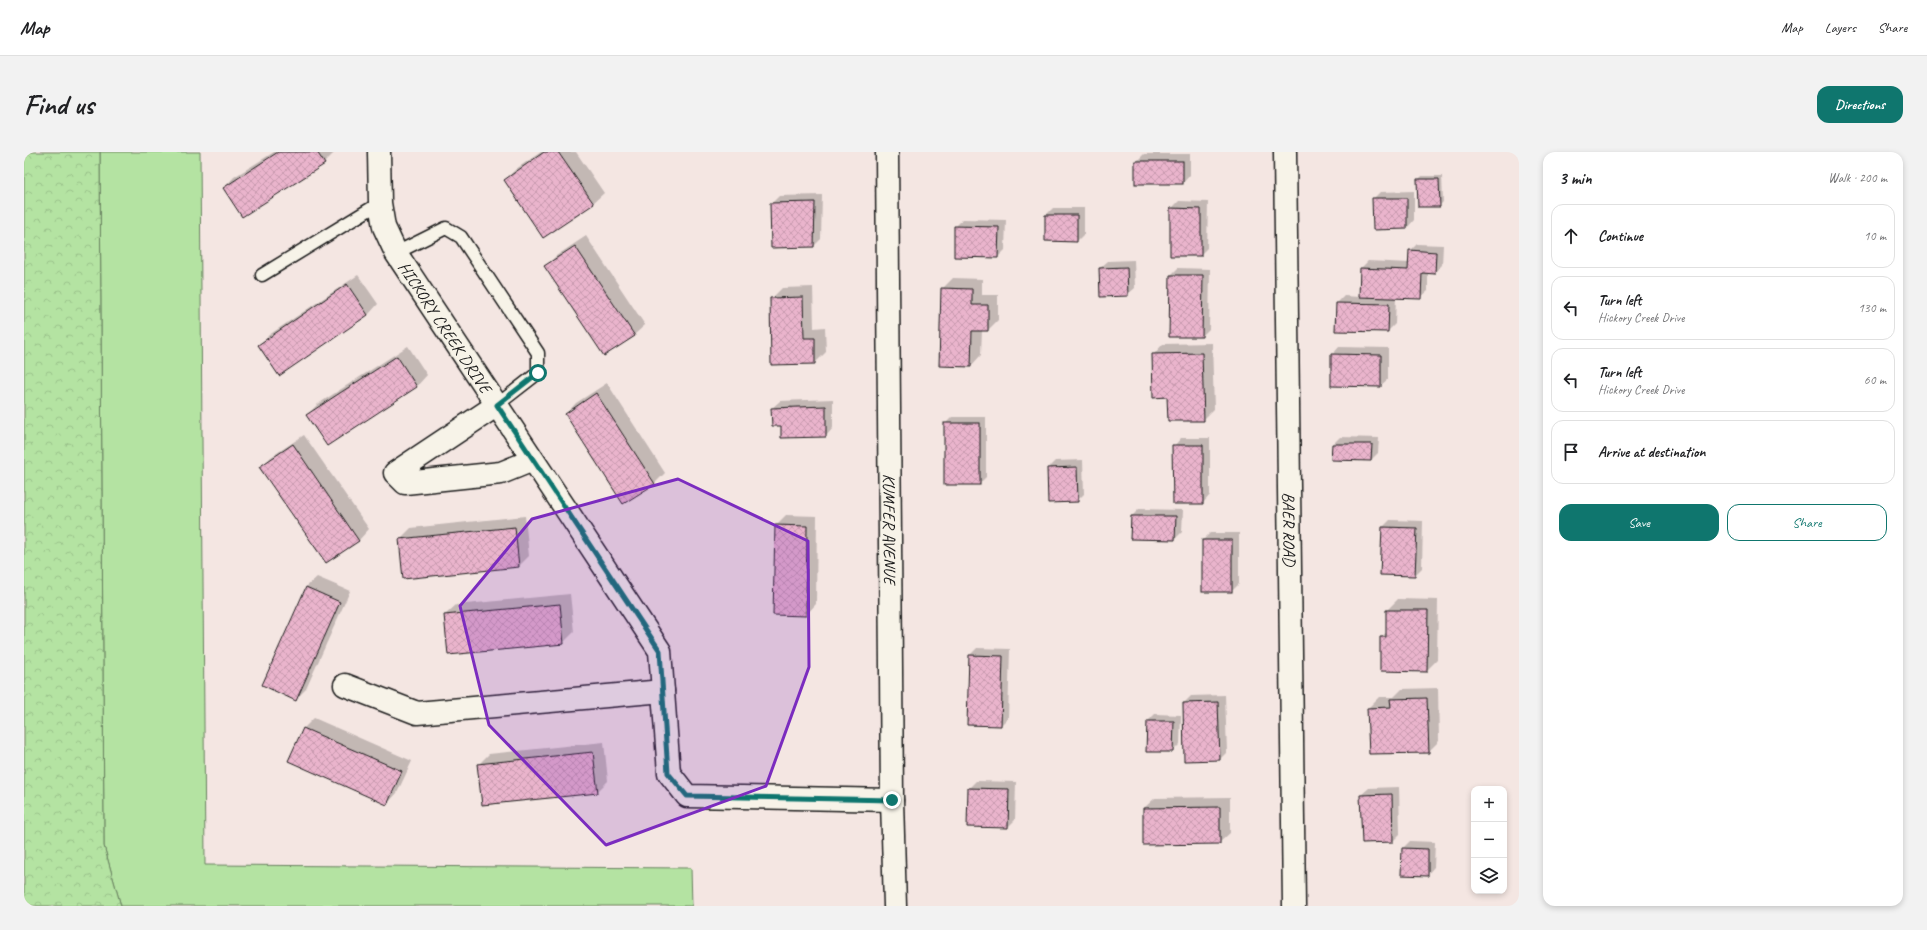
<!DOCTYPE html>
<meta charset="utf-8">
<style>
:root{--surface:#fff;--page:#f2f2f2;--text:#202124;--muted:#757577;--line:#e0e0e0;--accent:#0f766e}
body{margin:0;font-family:Caveat,sans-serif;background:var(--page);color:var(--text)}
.controls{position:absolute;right:12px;bottom:12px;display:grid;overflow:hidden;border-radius:8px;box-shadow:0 2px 6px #0003}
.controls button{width:36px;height:36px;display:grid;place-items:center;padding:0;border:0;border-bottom:1px solid var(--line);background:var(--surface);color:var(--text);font:20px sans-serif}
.stop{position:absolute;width:12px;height:12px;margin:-9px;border:3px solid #0f766e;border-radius:50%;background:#fff}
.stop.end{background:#0f766e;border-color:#fff;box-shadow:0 1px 4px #0008}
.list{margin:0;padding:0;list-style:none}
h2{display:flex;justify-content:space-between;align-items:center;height:52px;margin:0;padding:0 16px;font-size:17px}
h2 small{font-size:13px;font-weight:400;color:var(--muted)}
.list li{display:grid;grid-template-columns:26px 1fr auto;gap:12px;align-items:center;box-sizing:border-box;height:64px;margin:0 8px 8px;padding:0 8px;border:1px solid var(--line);border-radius:12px}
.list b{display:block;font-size:15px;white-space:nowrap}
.list p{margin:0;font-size:13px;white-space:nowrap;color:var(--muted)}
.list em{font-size:13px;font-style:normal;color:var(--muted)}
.actions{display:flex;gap:8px;padding:12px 16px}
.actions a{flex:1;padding:9px 0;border:1px solid var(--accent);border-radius:12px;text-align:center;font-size:14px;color:var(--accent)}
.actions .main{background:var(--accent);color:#fff}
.icon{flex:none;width:22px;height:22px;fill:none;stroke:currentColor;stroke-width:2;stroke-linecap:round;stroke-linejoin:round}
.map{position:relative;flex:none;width:1495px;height:754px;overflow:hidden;border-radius:12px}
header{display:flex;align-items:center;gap:24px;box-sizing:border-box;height:56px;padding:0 20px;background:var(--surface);border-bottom:1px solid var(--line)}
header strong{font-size:19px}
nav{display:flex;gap:22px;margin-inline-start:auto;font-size:14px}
.intro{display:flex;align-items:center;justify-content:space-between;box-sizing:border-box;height:96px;padding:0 24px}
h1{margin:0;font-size:28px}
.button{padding:10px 18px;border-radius:12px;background:var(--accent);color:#fff;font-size:14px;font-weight:700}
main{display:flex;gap:24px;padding:0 24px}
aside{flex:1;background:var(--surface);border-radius:12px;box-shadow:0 2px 6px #0003}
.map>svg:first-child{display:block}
.grass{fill:#b4e3a2;stroke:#68805f}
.forest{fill:url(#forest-crowns);stroke:#68805f}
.shadow{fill:#0003}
.building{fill:url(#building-cross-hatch);stroke:#1c1c1c}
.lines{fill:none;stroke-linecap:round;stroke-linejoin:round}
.service-casing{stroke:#1c1c1c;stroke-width:15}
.minor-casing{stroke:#1c1c1c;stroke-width:25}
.service{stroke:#f7f3e8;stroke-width:12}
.minor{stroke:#f7f3e8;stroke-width:22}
.route{stroke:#0f766e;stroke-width:5}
.marked{fill:#7b2cbf;fill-opacity:0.2;stroke:#7b2cbf;stroke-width:3;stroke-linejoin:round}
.labels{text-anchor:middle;stroke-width:3;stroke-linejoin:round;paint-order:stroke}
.street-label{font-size:17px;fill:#1c1c1c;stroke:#f7f3e8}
</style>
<header>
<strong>Map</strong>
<nav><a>Map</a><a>Layers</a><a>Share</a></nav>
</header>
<div class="intro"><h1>Find us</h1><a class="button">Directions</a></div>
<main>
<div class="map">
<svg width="1495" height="754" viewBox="0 0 1495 754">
<defs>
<pattern id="forest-crowns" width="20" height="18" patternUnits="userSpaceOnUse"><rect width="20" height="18" fill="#b4e3a2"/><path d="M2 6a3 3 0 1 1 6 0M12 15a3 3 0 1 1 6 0" fill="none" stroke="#9ac28b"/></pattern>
<pattern id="building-cross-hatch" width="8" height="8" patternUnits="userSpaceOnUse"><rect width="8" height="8" fill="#eab4cc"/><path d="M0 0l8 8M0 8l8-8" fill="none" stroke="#c89aaf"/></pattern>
</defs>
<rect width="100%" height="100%" fill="#f4e6e2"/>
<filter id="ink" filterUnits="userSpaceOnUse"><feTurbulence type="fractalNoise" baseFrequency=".025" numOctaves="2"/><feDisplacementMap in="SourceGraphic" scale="8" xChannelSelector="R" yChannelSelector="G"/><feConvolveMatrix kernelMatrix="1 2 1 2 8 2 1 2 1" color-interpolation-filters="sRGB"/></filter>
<g filter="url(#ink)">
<!-- grass -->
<polygon class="grass" points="76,0 176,0 181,713 667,716 668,754 97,754 80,694"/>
<!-- forest -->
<polygon class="forest" points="0,0 76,0 80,694 97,754 0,754"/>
<!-- shadow -->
<g class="shadow">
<polygon points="250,0 311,0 300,11 200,36 210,25"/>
<polygon points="517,0 552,0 580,41 569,51 481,28 492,17"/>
<polygon points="1120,2 1166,2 1166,23 1159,31 1112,10"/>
<polygon points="1398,24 1418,24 1419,50 1415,54 1394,28"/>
<polygon points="1390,39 1390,68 1383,76 1350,77 1349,47 1356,40"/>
<polygon points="798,43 797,87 790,94 747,52 755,44"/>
<polygon points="1155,49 1184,50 1183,96 1176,103 1147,57"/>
<polygon points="1029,56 1060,56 1060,82 1053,89 1022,63"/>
<polygon points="939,67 982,68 981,98 974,105 931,75"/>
<polygon points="562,84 621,173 610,183 521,115 532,104"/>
<polygon points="1393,92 1419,93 1418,113 1411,120 1404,120 1404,139 1396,146 1372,145 1371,172 1364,179 1313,151 1320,144 1336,145 1337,116 1344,109 1385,111 1386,99"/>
<polygon points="1110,108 1111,136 1103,143 1076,116 1084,109"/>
<polygon points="1154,116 1186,117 1185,177 1178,184 1146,184 1147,123"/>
<polygon points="334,123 354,152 344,163 235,193 245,183"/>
<polygon points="929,126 958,127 958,143 974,143 974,168 964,178 958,178 957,203 947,214 918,137"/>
<polygon points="789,135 790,176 801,175 802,200 791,211 748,212 747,147 758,136"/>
<polygon points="1188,191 1190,257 1179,268 1144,244 1129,203 1139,192"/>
<polygon points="384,194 403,223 393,234 303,293 283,263 294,252"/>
<polygon points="1315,195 1364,196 1364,227 1356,234 1308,203"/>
<polygon points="583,231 641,321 630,332 542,262 552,251"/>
<polygon points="809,247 809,276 802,284 758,285 758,273 748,256 756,249"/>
<polygon points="928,265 962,265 962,325 955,332 921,272"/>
<polygon points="280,283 345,377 335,388 302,410 237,315 247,305"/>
<polygon points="1316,285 1355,286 1354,301 1347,308 1309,292"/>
<polygon points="1157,286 1186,286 1186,343 1179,351 1150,294"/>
<polygon points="1059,308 1060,342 1053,349 1024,316 1031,309"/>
<polygon points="1115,357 1159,358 1158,380 1151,387 1107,386 1108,364"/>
<polygon points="762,363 793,364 792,452 782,463 752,373"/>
<polygon points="501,364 505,404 495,414 376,387 387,376"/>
<polygon points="1366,368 1399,369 1398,416 1391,423 1359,375"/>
<polygon points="1186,381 1215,381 1215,432 1208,439 1179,388"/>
<polygon points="293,425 326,439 282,537 272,547 282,435"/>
<polygon points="546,442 550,480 539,491 421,463 432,453"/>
<polygon points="1374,447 1414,448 1413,508 1402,519 1357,485 1363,480 1363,458"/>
<polygon points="953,496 986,497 984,566 977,573 946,503"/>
<polygon points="1414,536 1415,589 1404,600 1344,556 1355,545 1370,545 1378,537"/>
<polygon points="1201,543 1203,600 1196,607 1160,551 1167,544"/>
<polygon points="1131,562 1157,563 1156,592 1149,599 1124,569"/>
<polygon points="290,566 388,609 373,641 363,652 265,609 280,576"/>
<polygon points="580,590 584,629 573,640 454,613 465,602"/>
<polygon points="952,629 992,630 991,668 984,675 945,636"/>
<polygon points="1375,635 1376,682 1369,689 1339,690 1337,643 1345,636"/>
<polygon points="1206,645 1206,681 1195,691 1120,656 1131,646"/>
<polygon points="1386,689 1411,690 1410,715 1403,723 1379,696"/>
</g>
<!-- building -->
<g class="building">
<polygon points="254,0 293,0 301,12 218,65 199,36"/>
<polygon points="520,0 534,0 570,52 519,86 480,28"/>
<rect x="1111" y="9" width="48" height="23"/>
<polygon points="1393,27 1415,27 1416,55 1394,55"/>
<polygon points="1348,46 1383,46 1383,77 1349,78"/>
<polygon points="791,50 790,95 747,96 746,51"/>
<polygon points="1146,56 1177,57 1177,104 1146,104"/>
<polygon points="1021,63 1053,63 1053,90 1021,89"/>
<polygon points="930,74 975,75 974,106 930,105"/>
<polygon points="551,94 611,184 580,204 520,114"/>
<polygon points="1385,98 1412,100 1411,122 1398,121 1397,147 1335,145 1336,116 1384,118"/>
<polygon points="1103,115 1104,144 1076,145 1075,116"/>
<polygon points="1146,123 1179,123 1178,185 1145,185"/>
<polygon points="323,132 344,163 255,224 234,193"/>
<polygon points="917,136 948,137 948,153 964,153 964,179 948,179 947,215 915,214"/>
<polygon points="779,145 780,186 791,186 791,212 747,213 746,146"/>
<polygon points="1312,151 1365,152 1364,180 1311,179"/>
<polygon points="1178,201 1180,269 1144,269 1143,245 1129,246 1128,202"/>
<polygon points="1307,202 1357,203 1357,235 1307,234"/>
<polygon points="373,204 393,235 303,294 282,263"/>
<polygon points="572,241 631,332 599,352 541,262"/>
<polygon points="802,254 802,285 757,286 757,274 748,274 747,256"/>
<rect x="920" y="271" width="36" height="62"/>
<polygon points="269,292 335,389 302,411 235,315"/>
<polygon points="1308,292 1348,292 1347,309 1307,308"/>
<polygon points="1148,293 1179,293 1179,352 1149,352"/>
<polygon points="1053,315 1054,350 1024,351 1023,316"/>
<polygon points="1107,364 1152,364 1151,388 1106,387"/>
<polygon points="751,373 783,374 782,464 749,463"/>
<polygon points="491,375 495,415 379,427 375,387"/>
<polygon points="1358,375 1393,376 1391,424 1356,423"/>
<rect x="1178" y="388" width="30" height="52"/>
<polygon points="282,435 316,450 272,549 238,533"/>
<polygon points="536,452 540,492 424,503 420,463"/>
<polygon points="1362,458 1404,458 1403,520 1356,519 1356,485 1362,485"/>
<polygon points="945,503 979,504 977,574 943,573"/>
<polygon points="1403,546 1405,601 1345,602 1343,556 1367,555 1366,547"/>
<polygon points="1194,550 1196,608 1160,609 1159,551"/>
<polygon points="1123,569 1150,569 1149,600 1122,600"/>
<polygon points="279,576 378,619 363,653 264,609"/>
<polygon points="569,600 574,641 458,653 453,612"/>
<polygon points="944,636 985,637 984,676 943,675"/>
<polygon points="1368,642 1369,690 1338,691 1336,643"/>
<polygon points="1196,655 1196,692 1119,693 1119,656"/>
<polygon points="1378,696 1404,697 1404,724 1377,723"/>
</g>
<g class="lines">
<!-- service casing -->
<g class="service-casing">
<g id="service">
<polyline points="372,101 422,76 437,85 514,201 514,221 473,253"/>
<polyline points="238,123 356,51"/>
</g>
</g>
<!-- minor casing -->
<g class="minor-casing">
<g id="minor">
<path id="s1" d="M355,0L356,51L360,75L372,101L636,499L645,621L663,644L868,648"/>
<path id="s2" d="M863,0L868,648L871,754"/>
<path id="s3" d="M1261,0L1270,754"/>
<polyline points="473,253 371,321 381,331 477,321 509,308"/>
<polyline points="321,533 393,561 639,539"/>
</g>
</g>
<!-- service -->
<use href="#service" class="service"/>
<!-- minor -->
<use href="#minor" class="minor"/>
</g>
</g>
<g class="lines" filter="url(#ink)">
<!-- route -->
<polyline class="route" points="514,221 473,253 636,499 644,621 663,644 868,648"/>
</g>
<!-- marked area -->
<path class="marked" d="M654,327L784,389L785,515L742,634L582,693L465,573L436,454L508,367Z"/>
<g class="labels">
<!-- street labels -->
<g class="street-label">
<text dy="6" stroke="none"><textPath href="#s1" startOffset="193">HICKORY CREEK DRIVE</textPath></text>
<text dy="6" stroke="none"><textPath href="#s2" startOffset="377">KUMFER AVENUE</textPath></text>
<text dy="6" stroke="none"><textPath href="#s3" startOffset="377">BAER ROAD</textPath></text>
</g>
</g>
</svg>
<div class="controls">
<button>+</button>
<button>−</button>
<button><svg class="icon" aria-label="layers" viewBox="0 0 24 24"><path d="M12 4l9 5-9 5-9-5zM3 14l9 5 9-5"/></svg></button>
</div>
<div class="stop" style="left:514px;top:221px"></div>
<div class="stop end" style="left:868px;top:648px"></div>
</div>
<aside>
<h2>3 min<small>Walk · 200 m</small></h2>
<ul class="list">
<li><svg class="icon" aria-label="ahead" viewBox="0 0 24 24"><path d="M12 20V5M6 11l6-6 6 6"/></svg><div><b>Continue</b></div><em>10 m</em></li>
<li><svg class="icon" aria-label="left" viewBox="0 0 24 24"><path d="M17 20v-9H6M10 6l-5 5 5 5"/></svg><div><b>Turn left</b><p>Hickory Creek Drive</p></div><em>130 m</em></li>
<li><svg class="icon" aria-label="left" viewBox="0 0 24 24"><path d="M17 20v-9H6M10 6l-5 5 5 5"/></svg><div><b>Turn left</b><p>Hickory Creek Drive</p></div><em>60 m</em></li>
<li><svg class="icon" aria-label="arrive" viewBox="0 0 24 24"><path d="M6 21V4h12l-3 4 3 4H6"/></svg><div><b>Arrive at destination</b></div></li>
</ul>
<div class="actions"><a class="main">Save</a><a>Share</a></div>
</aside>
</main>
